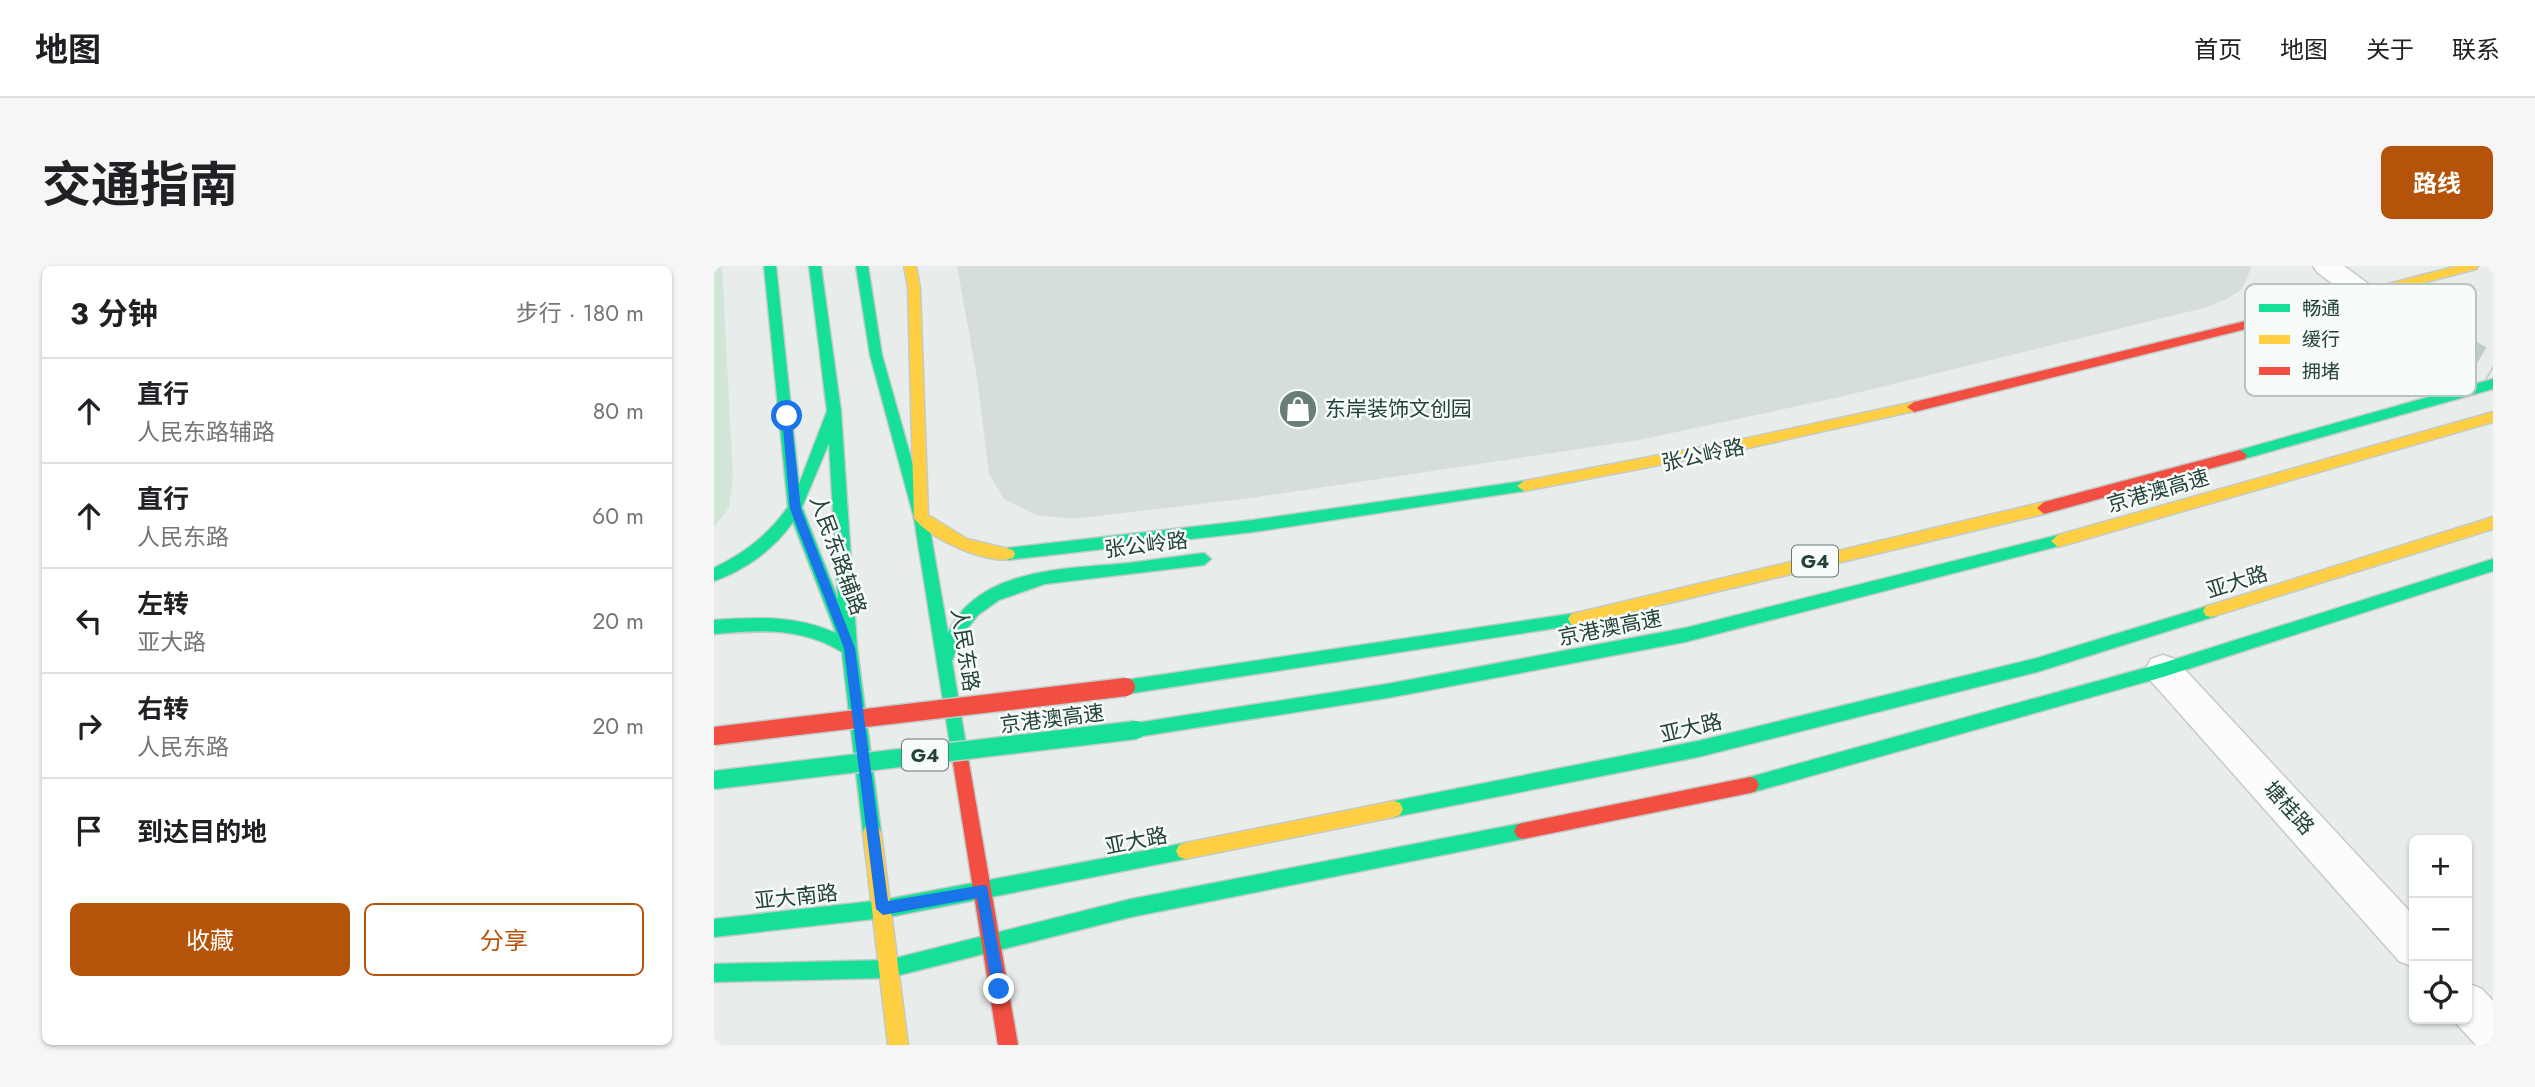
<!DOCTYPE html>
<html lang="zh">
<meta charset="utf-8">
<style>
:root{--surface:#fff;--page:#f6f6f6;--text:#202124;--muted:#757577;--line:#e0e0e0;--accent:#b45309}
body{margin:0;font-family:Jost,"Noto Sans SC",sans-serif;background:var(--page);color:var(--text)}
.controls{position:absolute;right:21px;bottom:21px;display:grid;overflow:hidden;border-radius:10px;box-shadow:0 2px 5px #0004}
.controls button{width:63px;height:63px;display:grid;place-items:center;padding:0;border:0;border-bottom:2px solid var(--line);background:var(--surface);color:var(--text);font:35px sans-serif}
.stop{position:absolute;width:21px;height:21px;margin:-16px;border:5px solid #1a73e8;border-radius:50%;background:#fff}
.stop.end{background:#1a73e8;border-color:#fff;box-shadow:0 2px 7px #0008}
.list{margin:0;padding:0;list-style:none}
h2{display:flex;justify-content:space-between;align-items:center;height:91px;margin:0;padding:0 28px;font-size:30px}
h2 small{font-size:23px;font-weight:400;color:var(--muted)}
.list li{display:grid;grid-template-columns:46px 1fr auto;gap:21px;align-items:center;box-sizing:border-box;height:105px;padding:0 28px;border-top:2px solid var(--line)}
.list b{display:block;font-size:26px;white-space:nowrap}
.list p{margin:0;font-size:23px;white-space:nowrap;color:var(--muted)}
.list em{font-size:23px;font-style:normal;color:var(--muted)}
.actions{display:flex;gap:14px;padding:21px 28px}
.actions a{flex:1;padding:16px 0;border:2px solid var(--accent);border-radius:10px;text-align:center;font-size:24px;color:var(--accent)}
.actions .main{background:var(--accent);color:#fff}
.icon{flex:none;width:38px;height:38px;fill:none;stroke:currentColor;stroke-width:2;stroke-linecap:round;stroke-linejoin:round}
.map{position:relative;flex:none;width:1779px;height:779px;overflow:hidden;border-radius:10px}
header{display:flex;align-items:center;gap:42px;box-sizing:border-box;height:98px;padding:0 35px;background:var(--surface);border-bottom:2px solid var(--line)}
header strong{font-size:33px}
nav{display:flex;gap:38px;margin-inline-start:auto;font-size:24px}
.intro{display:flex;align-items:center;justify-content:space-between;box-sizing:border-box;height:168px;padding:0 42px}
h1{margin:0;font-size:49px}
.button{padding:18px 32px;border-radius:10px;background:var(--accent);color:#fff;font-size:24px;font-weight:700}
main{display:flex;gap:42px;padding:0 42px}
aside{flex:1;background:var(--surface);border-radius:10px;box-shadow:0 2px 5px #0004}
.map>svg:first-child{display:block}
.built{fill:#d6dedb}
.green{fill:#d1e6d8}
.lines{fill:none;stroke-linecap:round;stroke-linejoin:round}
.street-tunnel{stroke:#c1cbc8;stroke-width:30;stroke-dasharray:30 15;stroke-linecap:butt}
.street-casing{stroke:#c5cac8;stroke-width:3}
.fast-casing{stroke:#c3cbc8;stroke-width:3}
.slow-casing{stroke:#c3cbc8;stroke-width:3}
.jam-casing{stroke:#c3cbc8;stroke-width:3}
.street{fill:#fcfcfc;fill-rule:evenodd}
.fast{fill:#16e098;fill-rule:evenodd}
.slow{fill:#ffcf43;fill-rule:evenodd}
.jam{fill:#f24e42;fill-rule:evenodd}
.fast-bridge-casing{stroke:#c3ccc9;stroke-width:21;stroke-linecap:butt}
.jam-bridge-casing{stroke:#c3ccc9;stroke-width:21;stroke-linecap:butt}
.fast-bridge{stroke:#16e098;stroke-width:18}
.jam-bridge{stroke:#f24e42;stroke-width:18}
.route{fill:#1a73e8}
.labels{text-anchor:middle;stroke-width:5;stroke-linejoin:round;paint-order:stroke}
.shield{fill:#f7fbf9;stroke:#637a73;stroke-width:2}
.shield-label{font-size:19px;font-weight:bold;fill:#24423a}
.poi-label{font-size:21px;fill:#24423a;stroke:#f7fbf9;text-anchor:start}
.street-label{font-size:21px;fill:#24423a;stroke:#f7fbf9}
.key{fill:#f7fbf9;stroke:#b8c4c0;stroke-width:2}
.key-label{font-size:19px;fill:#24423a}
</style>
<header>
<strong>地图</strong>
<nav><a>首页</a><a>地图</a><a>关于</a><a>联系</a></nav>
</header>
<div class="intro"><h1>交通指南</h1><a class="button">路线</a></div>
<main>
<aside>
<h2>3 分钟<small>步行 · 180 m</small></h2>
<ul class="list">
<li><svg class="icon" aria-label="ahead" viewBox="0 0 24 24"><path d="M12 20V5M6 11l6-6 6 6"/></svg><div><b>直行</b><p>人民东路辅路</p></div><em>80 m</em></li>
<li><svg class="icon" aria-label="ahead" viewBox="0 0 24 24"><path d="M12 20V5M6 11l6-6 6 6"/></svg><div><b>直行</b><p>人民东路</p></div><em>60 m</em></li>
<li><svg class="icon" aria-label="left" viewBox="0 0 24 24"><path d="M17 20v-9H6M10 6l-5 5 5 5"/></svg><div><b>左转</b><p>亚大路</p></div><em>20 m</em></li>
<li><svg class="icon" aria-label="right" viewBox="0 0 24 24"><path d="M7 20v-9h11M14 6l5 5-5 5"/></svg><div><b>右转</b><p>人民东路</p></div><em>20 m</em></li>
<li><svg class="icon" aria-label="arrive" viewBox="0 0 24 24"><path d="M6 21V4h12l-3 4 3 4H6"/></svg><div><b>到达目的地</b></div></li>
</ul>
<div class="actions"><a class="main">收藏</a><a>分享</a></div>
</aside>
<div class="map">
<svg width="1779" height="779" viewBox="0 0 1779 779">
<rect width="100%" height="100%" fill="#e8edeb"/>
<!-- built -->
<polygon class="built" points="243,0 1538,0 1528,23 1513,33 1490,42 1122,132 925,174 537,232 358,253 322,249 290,233 275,208 263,112"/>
<!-- green -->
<polygon class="green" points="0,0 8,0 19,212 15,242 0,261"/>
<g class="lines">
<!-- street-tunnel -->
<polyline class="street-tunnel" points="1739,79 1779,103"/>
<!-- street casing -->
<g class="street-casing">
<g id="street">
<polygon points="1599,0 1630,0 1660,22 1698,33 1749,72 1753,79 1749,86 1739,89 1729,86 1678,45 1640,34 1603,6"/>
<polygon points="1449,389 1461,393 1700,650 1700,701 1685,695 1437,415 1431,404 1437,393"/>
<polygon points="1753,717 1768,723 1779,735 1779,779 1762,779 1738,753 1753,753"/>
</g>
</g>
<!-- fast casing -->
<g class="fast-casing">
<g id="fast">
<path d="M50,0H62L85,218L113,145L95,0H107L127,145L143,382L167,566L164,572L158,574L152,572L149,566L128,386C87,361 46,364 0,368V354C43,351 81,349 122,367L79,256C60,283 32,304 0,315V302C31,287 54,269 74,241ZM115,177L124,333L88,241Z"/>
<path d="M142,0H154L168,89L214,252L234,367C264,301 354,303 415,297C440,294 465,290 490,287L497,293L490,299L331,318L285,334L264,349L248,369L238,395L255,497L253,502L247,505L241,502L239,497L200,252L156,89Z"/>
<polygon points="1779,113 1779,123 1526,194 1519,189 1526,184"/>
<polygon points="810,215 817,220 810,225 539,266 294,294 287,288 294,282 539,254"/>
<polygon points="1344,269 1351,275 1349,279 971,376 673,432 422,471 416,469 414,464 416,459 422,457 673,418 971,362"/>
<polygon points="1779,293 1779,305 1449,411 1036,527 1030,525 1027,519 1030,513 1036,511 1449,397"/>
<polygon points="1497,339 1502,340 1505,345 1502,350 1323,406 984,491 680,551 674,549 671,543 674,537 680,535 984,475 1323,392"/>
<polygon points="862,347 867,348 870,353 867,358 862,359 412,428 406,426 404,421 406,416 412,414"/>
<polygon points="809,557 815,559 818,565 815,571 809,573 417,651 174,712 0,716 0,698 174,694 417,633"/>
<polygon points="471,577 477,579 480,585 477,591 471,593 169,652 0,671 0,653 169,634"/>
</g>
</g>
<!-- slow casing -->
<g class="slow-casing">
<g id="slow">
<path d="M190,0H202L206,22L214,249L253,273L299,284L301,288L299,292C276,300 213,272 200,252L194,22Z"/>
<polygon points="1743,0 1764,0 1762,3 1540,61 1534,57 1540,53"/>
<polygon points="1200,136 1207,141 1205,144 1034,182 810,225 803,220 810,215 1034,172"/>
<polygon points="1779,146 1779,156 1344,281 1337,275 1344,269"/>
<polygon points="1330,236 1337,242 1330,248 862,359 857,358 854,353 857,348 862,347"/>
<polygon points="1779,251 1779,263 1497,351 1492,350 1489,345 1492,340 1497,339"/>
<polygon points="680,535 686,537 689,543 686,549 680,551 471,593 465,591 462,585 465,579 471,577"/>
<polygon points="158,558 164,560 167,566 194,779 174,779 149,566 152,560"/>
</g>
</g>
<!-- jam casing -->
<g class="jam-casing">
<g id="jam">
<polygon points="1540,53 1544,54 1544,60 1200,146 1193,141 1200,136"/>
<polygon points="1526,184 1533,189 1531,193 1330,248 1323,242 1330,236"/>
<polygon points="247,489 253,492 255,497 304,779 284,779 239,497 241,492"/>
<polygon points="1036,511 1042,513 1045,519 1042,525 1036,527 809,573 803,571 800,565 803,559 809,557"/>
</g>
</g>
<!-- street -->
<use href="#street" class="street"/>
<!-- fast -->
<use href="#fast" class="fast"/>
<!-- slow -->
<use href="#slow" class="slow"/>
<!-- jam -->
<use href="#jam" class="jam"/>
<!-- fast-bridge casing -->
<g class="fast-bridge-casing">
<polyline id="fast-bridge" points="0,514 422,464"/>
</g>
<!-- jam-bridge casing -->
<g class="jam-bridge-casing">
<polyline id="jam-bridge" points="0,470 412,421"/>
</g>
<!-- fast-bridge -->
<use href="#fast-bridge" class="fast-bridge"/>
<!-- jam-bridge -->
<use href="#jam-bridge" class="jam-bridge"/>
</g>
<!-- route -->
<polygon class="route" points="73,146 77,150 87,243 141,382 174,635 269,619 273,620 292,723 285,730 278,723 263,632 169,649 162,643 130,382 76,243 68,150"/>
<!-- icons -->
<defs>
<g id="shop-disc" transform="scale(2.0125)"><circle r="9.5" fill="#697e78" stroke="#f7fbf9"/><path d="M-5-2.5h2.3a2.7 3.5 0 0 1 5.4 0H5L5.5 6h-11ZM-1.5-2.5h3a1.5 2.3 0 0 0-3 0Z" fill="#fff"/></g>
</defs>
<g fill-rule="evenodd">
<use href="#shop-disc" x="584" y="143"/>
</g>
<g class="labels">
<!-- shield labels -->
<g class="shield">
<rect x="1078" y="279.5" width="46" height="31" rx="5"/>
<rect x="188" y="473.5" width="46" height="31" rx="5"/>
</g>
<g class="shield-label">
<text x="1101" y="302">G4</text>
<text x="211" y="496">G4</text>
</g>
<!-- poi labels -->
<g class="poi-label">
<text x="611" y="150">东岸装饰文创园</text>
</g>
<!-- street labels -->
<g class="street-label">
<text transform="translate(989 189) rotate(-12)" y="7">张公岭路</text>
<text transform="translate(1444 225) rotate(-16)" y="7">京港澳高速</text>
<text transform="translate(432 279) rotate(-7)" y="7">张公岭路</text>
<text transform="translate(124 289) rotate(70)" y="7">人民东路辅路</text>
<text transform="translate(1523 316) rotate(-17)" y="7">亚大路</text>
<text transform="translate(896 362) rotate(-11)" y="7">京港澳高速</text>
<text transform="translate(251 384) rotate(81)" y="7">人民东路</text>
<text transform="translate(338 453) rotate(-7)" y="7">京港澳高速</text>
<text transform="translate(977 462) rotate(-13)" y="7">亚大路</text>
<text transform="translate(1575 542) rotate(48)" y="7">塘桂路</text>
<text transform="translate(422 575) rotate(-11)" y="7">亚大路</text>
<text transform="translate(82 631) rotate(-6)" y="7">亚大南路</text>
</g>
</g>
<!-- legend -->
<rect x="1531" y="18" width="231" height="112" rx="10" class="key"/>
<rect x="1545" y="38" width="31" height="8" fill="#16e098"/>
<rect x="1545" y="69" width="31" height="9" fill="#ffcf43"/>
<rect x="1545" y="101" width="31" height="8" fill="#f24e42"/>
<g class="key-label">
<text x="1588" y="49">畅通</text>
<text x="1588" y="80">缓行</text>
<text x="1588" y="112">拥堵</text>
</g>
</svg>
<div class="controls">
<button>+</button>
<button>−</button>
<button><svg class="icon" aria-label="locate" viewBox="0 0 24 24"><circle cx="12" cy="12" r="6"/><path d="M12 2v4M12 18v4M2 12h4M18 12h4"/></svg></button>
</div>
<div class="stop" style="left:73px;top:150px"></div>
<div class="stop end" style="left:285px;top:723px"></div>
</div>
</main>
